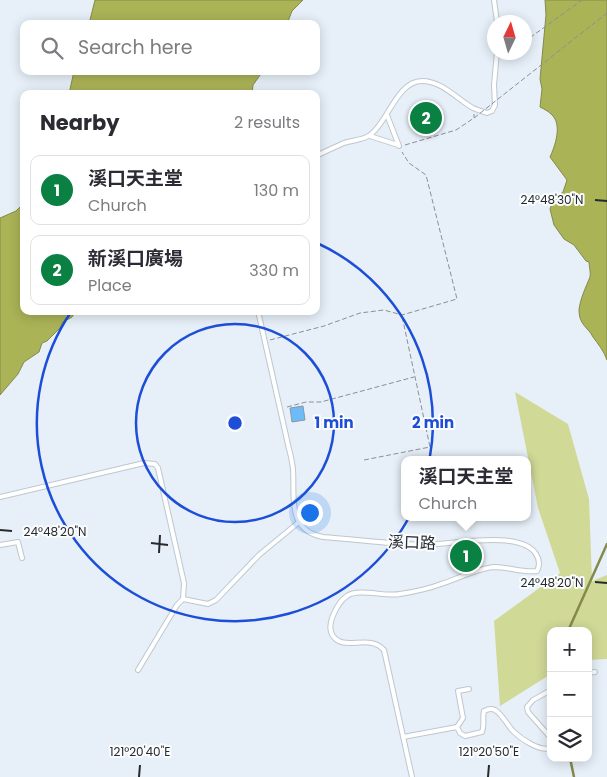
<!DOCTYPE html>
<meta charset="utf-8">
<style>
:root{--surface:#fff;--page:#f2f2f3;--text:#2b2b33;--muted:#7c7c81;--line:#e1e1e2;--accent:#0b8043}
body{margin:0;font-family:Poppins,"Noto Sans TC",sans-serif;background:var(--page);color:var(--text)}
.controls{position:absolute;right:15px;bottom:15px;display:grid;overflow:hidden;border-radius:10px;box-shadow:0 2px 12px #0003}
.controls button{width:45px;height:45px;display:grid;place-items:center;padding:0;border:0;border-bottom:1px solid var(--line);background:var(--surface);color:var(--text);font:25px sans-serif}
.compass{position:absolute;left:487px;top:15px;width:45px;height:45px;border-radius:50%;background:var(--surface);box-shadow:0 2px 12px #0003;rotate:5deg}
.you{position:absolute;left:309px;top:512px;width:18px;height:18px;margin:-12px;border:4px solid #fff;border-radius:50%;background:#1a73e8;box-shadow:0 0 0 8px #1a73e833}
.badge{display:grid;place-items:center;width:32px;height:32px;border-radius:50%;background:var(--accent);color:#fff;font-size:16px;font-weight:700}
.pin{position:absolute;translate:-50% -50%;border:2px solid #fff;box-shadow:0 1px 5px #0006}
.popup{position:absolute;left:401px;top:456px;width:130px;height:65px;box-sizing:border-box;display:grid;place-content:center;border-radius:10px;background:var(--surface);filter:drop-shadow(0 1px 4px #0005);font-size:16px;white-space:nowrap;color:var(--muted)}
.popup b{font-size:19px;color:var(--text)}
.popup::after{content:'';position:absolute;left:50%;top:100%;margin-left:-10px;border:10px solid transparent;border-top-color:var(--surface)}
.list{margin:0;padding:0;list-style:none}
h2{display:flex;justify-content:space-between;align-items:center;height:65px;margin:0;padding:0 20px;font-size:21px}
h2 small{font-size:16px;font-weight:400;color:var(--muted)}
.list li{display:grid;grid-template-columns:32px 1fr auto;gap:15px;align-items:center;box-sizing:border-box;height:70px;margin:0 10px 10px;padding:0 10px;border:1px solid var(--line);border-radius:10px}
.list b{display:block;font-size:19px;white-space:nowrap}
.list p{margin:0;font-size:16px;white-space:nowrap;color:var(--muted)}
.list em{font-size:16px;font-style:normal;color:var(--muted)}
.icon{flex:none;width:28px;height:28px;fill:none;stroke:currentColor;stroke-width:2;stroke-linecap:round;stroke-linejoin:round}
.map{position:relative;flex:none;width:607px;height:777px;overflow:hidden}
.search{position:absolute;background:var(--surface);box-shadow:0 2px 12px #0003;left:20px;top:20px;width:300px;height:55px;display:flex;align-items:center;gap:12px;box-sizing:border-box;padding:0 18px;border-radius:10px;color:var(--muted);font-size:19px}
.panel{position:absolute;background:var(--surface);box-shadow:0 2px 12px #0003;left:20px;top:90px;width:300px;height:225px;border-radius:10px}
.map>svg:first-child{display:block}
.green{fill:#d1d996}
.water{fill:#abb357;stroke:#838a4a}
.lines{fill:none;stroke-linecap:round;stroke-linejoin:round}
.stream{stroke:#838a4a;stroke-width:2.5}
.building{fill:#6dbbf8;stroke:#8d969e}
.lane-casing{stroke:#bec7cf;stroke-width:6}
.path{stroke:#898f95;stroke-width:1;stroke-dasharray:5 2.5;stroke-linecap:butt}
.lane{stroke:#fff;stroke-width:4}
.path-bridge{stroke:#898f95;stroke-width:1;stroke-dasharray:5 2.5;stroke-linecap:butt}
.ticks{fill:none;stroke:#262a2d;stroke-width:2}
.ring{fill:none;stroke:#1d4ed8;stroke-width:2.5}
.labels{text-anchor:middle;stroke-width:4;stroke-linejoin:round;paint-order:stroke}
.street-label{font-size:16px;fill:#262a2d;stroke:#fafcfe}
.ticks-label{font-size:12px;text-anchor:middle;fill:#262a2d;stroke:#fafcfe;stroke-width:4;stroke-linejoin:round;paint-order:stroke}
.centre{fill:#1d4ed8;stroke:#fafcfe;stroke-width:2.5}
.ring-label{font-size:15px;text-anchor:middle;font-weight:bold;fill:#1d4ed8;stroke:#fafcfe;stroke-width:4;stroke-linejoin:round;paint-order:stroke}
</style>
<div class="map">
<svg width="607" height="777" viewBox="0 0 607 777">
<rect width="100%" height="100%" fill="#e7f0f9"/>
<!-- green -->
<polygon class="green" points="515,392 568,424 589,499 592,581 607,575 607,659 588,660 588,631 551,631 551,674 500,706 494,621 560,573 538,508"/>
<!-- water -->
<g class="water">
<polygon points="95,0 303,0 292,11 287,24 89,24"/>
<path d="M545,0H607V360C604,351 598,344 593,337C588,327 579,325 579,310C580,299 586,287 590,277C591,273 589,266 589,262L586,261L574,245L564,239L554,225L550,209L554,199L563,192L567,180L550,157C555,146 563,124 551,114C548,111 544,109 540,107L542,89L540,79L546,15Z"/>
<polygon points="74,71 263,71 253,85 252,94 69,94"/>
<polygon points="24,203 24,311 76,311 72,317 63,322 60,328 47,341 42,343 39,352 24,362 18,374 0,395 0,218 16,211"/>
</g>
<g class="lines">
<!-- stream -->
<g class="stream">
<polyline points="568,631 607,544"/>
<polyline points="570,758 574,777"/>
</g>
</g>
<!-- building -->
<polygon class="building" points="303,406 305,420 292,422 290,408"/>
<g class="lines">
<!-- lane casing -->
<g class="lane-casing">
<g id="lane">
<polyline points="494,0 497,22"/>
<polyline points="387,115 399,146"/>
<polyline points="370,136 398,145"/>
<path d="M316,156C326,151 335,147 344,143C352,140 364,140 370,135C388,122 397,81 422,81C442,81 457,99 473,108C477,110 482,111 487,113L492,111L495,105L494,85L497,52"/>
<path d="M258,311L289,449C291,455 292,462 293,469C295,496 286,530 323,537C351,539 379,543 406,544C416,545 427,545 437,544C461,543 521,531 536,554C540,560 540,565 537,571C523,573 509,567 495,567C477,568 458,579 441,584C428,589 413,592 400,594C385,597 359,588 347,596C338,602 325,625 333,636C344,652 369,633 384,650L412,777"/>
<polyline points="0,497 144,463 155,464 158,468 184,583 183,599 177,605 138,670"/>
<polyline points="0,545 18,542 22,558"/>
<polyline points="183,599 208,604 216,600 259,555 299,522"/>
<polyline points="588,673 595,672"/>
<polyline points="551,690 533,700 527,707 528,712 551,738"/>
<polyline points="457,727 463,718 458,691 469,689"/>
<path d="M403,737L457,727L460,733L465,736L482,732C485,725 482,719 484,711C488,709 491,708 495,710C503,715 507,725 513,731C521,739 540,752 551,748"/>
</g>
</g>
<!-- path -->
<g class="path">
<polyline points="524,42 582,0"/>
<polyline points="503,58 511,52"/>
<polyline points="405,145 456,130 474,118 474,114"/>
<polyline points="270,340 324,326 360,313 384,310 402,315 457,299 426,175 409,163 402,152"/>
<polyline points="287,407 306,402 321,402 414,377"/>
<polyline points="364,460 430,447 402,316"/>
</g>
<!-- lane -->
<use href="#lane" class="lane"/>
<!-- path-bridge -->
<polyline class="path-bridge" points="474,118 607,13"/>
</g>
<!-- ticks -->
<path class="ticks" d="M595,200L607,201M0,530L12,531M151,543L168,545M159,553L160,535M595,582L607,583M139,777L140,765M488,777L489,765"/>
<!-- distance rings -->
<g class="ring">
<circle cx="235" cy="423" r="99"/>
<path d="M317 243A198 198 0 1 1 71 312"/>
</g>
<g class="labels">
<!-- street labels -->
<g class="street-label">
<text transform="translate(412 542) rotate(2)" y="6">溪口路</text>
</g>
</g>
<g class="ticks-label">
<text x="552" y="204">24°48'30"N</text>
<text x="55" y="536">24°48'20"N</text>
<text x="552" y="587">24°48'20"N</text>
<text x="140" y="756">121°20'40"E</text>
<text x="489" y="756">121°20'50"E</text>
</g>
<circle cx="235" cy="423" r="8" class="centre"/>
<g class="ring-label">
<text x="334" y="428">1 min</text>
<text x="433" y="428">2 min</text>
</g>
</svg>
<div class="controls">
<button>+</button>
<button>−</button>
<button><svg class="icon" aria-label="layers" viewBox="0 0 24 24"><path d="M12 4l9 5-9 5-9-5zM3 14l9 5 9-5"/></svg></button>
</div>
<svg class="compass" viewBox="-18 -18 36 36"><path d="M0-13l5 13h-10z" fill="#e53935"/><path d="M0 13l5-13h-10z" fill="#7c7c81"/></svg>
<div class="you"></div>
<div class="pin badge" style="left:466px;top:556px">1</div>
<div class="popup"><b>溪口天主堂</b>Church</div>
<div class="pin badge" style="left:426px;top:118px">2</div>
<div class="search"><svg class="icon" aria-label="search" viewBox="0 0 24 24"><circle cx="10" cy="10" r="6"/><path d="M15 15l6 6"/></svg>Search here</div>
<section class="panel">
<h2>Nearby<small>2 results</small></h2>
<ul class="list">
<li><span class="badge">1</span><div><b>溪口天主堂</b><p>Church</p></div><em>130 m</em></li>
<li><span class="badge">2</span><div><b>新溪口廣場</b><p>Place</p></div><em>330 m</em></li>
</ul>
</section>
</div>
